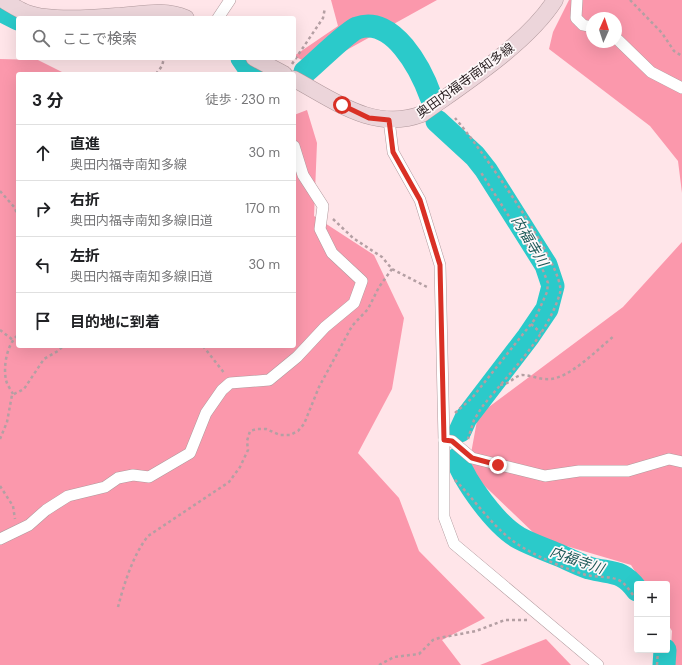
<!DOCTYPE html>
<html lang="ja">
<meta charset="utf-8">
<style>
:root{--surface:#fff;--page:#f2f2f2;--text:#202124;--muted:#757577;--line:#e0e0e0}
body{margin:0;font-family:"DM Sans","Noto Sans JP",sans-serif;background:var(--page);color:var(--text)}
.controls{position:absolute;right:12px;bottom:12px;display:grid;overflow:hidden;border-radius:4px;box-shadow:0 4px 16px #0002}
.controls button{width:36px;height:36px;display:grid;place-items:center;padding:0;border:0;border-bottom:1px solid var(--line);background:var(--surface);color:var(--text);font:20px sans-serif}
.compass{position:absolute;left:586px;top:12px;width:36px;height:36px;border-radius:50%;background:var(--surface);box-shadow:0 4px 16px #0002;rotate:3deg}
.stop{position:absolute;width:12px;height:12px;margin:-9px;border:3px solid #d93025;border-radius:50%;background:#fff}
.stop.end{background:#d93025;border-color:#fff;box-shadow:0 1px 4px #0008}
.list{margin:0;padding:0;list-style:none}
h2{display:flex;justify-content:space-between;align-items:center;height:52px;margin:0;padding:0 16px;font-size:17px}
h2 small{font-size:13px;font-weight:400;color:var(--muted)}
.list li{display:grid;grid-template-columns:26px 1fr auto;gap:12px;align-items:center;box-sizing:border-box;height:56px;padding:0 16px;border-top:1px solid var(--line)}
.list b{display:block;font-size:15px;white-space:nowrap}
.list p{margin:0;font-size:13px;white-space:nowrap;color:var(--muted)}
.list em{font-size:13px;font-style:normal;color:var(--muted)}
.icon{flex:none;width:22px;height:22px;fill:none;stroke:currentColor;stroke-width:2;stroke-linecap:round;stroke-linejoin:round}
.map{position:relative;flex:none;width:682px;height:665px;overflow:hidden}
.search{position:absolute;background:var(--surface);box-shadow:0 4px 16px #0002;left:16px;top:16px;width:280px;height:44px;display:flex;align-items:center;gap:10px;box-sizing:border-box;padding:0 14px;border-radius:4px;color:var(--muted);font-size:15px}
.panel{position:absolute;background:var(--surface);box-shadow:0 4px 16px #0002;left:16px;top:72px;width:280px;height:276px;border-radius:4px}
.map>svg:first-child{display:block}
.green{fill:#fb98ac;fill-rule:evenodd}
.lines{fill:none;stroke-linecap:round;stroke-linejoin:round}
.river{stroke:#2bcaca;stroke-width:23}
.street-casing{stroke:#b1999d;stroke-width:12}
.secondary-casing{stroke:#b1999d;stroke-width:17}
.path{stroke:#b49fa3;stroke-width:2.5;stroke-dasharray:3 3;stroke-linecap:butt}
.street{stroke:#fff;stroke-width:11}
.secondary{stroke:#ecd5da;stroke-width:16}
.route{stroke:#d93025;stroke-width:5}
.labels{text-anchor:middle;stroke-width:3.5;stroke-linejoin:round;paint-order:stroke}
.street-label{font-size:13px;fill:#291f21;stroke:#fef8f9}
.water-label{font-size:14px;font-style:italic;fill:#195756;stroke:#fef8f9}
</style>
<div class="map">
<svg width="682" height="665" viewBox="0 0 682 665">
<rect width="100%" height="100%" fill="#ffe5e9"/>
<!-- green -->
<g class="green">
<polygon points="331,0 437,0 316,67 294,56 338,26"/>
<path d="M569,0H682V193L678,161L650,126L549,49L553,32ZM592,18H616V42H592Z"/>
<polygon points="0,59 38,60 66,74 18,74 18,346 294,346 294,115 307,110 317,143 314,216 374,255 404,318 392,389 358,453 399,498 419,551 485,618 442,640 461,665 0,665"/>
<polygon points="682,242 682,665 670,665 672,631 667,623 667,584 643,584 631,565 539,538 468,470 478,415 623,307"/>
<polygon points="546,639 571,665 480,665"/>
</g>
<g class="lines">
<!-- river -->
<g class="river">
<polyline points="0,10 18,19"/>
<polyline points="242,58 253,74"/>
<path d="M305,72C316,63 347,32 357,28C393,15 421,69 431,97"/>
<polyline points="437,121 475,156 486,170 546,265 553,286 547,309 528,337 466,418 460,431"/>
<path d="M457,459C465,482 496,525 519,538C532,545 547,550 561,556C570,560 580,565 589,568C611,574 622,569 637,590"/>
<polyline points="664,665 665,650"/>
</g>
<!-- street casing -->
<g class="street-casing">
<g id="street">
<polyline points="577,0 576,18 583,25 592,27"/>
<polyline points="218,18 230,0"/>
<polyline points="616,38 651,72 682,88"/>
<polyline points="389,120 393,152 420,200 440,265 444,440 444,517 454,544 598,665"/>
<polyline points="444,440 452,441 472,458 545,476 579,471 628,471 669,459 682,462"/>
<polyline points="0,539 29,525 46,510 68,496 105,487 118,478 133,475 149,477 190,453 206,413 222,390 230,383 269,380 297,357 325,327 354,303 362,281 332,253 320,229 323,206 303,175 294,146"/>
</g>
</g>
<!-- secondary casing -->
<g class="secondary-casing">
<g id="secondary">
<path d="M3,0C10,4 19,10 27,13C48,21 93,18 116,16C140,15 163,8 186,18"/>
<polyline points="254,58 284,74"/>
<path d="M294,79C335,101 374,132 422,114C464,84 528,43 555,0"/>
</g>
</g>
<!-- path -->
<g class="path">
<polyline points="630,0 662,33 674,51 682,56"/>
<polyline points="292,64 323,18 325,8"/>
<polyline points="156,74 162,66 164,58"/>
<path d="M455,118C475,141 567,268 560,293C547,337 510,372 482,407L474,420L468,439"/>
<polyline points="0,191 15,208 18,217"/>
<polyline points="333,219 353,238 382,257 392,269 429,288"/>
<polyline points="531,324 541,333"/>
<polyline points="0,330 13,340"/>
<polyline points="203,346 225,374"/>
<path d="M500,385C509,385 514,376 522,375C531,375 540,380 550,379C570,378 598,349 614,336"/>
<path d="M13,394C11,390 7,385 6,380C3,366 7,344 18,335"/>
<polyline points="455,413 472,398 535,319 547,292 548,283 542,268 480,171"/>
<polyline points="0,439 7,422 12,395 24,389 44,359 58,351 63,346"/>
<path d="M455,480C477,502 495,531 522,547C542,559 564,568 586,575C598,578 612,575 622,582C628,587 633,595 637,601"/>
<polyline points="0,486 13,506 15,519"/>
<path d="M118,607C124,584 133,555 148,536L229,482L240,467L248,450L247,441L250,431L257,429H266L280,435H290L298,431L304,424L319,387L352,326L368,309L379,287L392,269"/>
<polyline points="379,665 394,657 419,654 433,640 439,638 476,631 505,620 527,620"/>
<polyline points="657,665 658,650"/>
</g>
<!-- street -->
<use href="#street" class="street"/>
<!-- secondary -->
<use href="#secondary" class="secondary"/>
</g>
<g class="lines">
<!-- route -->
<polyline class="route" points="342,105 369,118 389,120 393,152 420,200 440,265 444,440 452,441 472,458 498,465"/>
</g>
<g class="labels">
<!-- street labels -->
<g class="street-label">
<text transform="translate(465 80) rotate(-36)" y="5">奥田内福寺南知多線</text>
</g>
<!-- water labels -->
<g class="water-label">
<text transform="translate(530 241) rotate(59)" y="5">内福寺川</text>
<text transform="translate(577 560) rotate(19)" y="5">内福寺川</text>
</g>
</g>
</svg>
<div class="controls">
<button>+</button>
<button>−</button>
</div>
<svg class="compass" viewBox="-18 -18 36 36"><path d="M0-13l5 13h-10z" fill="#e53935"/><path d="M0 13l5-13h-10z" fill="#757577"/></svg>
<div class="stop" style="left:342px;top:105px"></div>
<div class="stop end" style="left:498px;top:465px"></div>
<div class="search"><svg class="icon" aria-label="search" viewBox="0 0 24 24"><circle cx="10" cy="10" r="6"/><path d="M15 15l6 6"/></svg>ここで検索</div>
<section class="panel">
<h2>3 分<small>徒歩 · 230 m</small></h2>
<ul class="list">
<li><svg class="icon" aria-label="ahead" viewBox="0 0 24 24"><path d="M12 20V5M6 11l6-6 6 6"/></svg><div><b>直進</b><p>奥田内福寺南知多線</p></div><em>30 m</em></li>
<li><svg class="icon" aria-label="right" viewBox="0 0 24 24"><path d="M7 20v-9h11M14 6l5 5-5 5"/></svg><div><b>右折</b><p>奥田内福寺南知多線旧道</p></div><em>170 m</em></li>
<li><svg class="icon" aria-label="left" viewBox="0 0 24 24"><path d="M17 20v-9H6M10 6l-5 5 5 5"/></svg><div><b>左折</b><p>奥田内福寺南知多線旧道</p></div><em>30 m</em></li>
<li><svg class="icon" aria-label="arrive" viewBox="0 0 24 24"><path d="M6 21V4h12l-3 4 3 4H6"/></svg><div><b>目的地に到着</b></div></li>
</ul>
</section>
</div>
